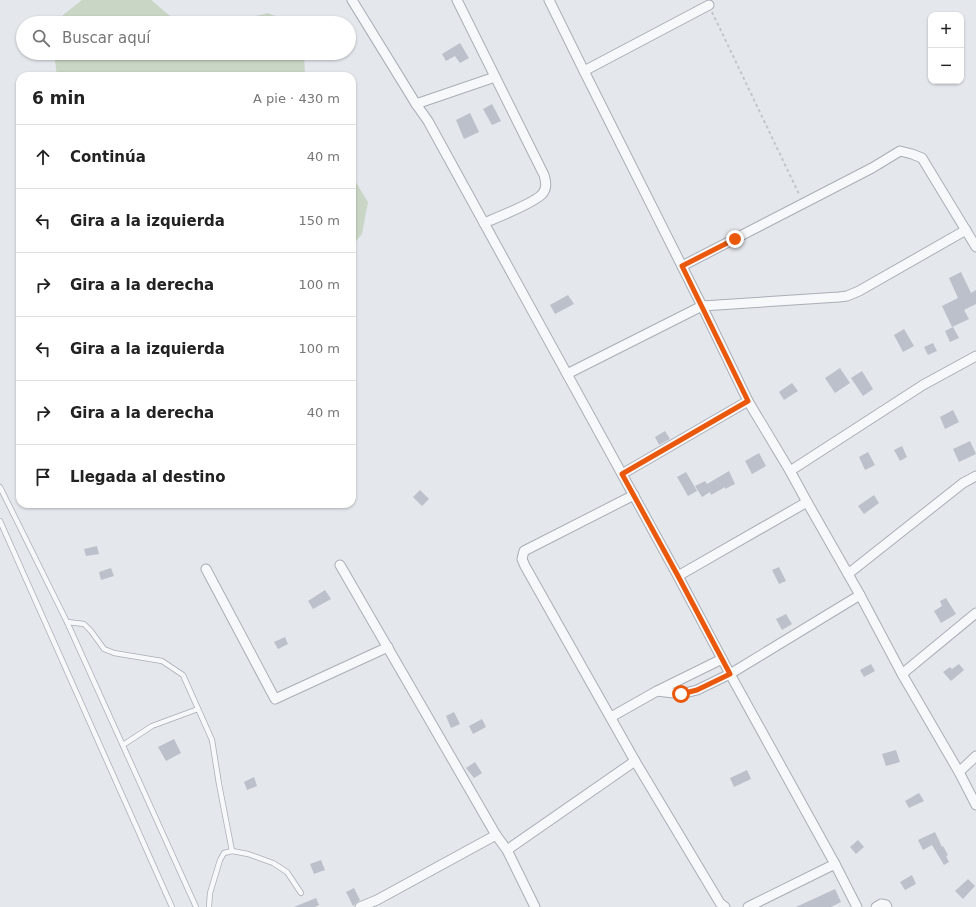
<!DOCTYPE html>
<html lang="es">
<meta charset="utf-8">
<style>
:root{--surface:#fff;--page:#f2f2f2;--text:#222;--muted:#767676;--line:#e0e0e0}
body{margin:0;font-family:"DejaVu Sans",sans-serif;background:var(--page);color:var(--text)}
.controls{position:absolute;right:12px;top:12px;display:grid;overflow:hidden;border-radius:8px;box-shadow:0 1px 3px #0004}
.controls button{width:36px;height:36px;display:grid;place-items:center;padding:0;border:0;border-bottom:1px solid var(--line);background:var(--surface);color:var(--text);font:20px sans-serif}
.stop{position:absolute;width:12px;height:12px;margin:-9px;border:3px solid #ea580c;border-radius:50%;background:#fff}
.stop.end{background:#ea580c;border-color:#fff;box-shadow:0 1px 4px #0008}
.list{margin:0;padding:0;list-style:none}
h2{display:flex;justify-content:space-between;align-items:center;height:52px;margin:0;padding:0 16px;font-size:17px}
h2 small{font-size:13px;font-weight:400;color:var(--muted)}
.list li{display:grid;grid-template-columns:26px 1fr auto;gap:12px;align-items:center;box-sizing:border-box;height:64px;padding:0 16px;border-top:1px solid var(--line)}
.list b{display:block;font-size:15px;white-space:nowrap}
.list em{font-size:13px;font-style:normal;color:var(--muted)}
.icon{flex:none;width:22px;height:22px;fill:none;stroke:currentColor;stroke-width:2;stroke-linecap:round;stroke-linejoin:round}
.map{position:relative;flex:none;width:976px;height:907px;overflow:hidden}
.search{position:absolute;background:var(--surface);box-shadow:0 1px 3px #0004;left:16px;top:16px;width:340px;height:44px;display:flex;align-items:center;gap:10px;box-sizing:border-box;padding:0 14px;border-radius:22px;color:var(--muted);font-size:15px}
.panel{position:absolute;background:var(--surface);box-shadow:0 1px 3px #0004;left:16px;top:72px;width:340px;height:436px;border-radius:12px}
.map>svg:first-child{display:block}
.green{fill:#c9d6c5}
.building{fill:#bbc0ca}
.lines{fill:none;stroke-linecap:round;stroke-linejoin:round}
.lane-casing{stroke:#a9aeb7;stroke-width:6}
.street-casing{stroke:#a9aeb7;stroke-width:11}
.path{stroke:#c2c5cb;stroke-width:2;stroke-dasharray:3 3;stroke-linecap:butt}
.lane{stroke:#f7f8fa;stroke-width:4.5}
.street{stroke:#f7f8fa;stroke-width:9}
.route{stroke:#ea580c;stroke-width:5}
</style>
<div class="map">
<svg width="976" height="907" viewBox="0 0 976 907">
<rect width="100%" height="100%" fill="#e4e7ec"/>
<!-- green -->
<g class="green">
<polygon points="82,0 151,0 175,20 187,23 61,23 63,15"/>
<polygon points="268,13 291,23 229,23"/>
<polygon points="54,53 304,53 305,76 57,76"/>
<polygon points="352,176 368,202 362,234 352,246"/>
</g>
<!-- building -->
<g class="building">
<polygon points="460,43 469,58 460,63 455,56 446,61 442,54"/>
<polygon points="492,104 501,121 492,125 483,109"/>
<polygon points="470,113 479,132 464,139 456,120"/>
<polygon points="961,272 971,293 976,290 976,304 964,310 969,319 952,327 942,306 958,298 949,278"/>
<polygon points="568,295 574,304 555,314 550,305"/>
<polygon points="953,327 959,338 950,342 945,331"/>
<polygon points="904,329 914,346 903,352 894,335"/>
<polygon points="933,343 937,351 928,355 924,347"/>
<polygon points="840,368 850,383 835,393 825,378"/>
<polygon points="862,371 873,389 863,396 851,378"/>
<polygon points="792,383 798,391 784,400 779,392"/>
<polygon points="953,410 959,422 945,429 940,417"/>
<polygon points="665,431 670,439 659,445 655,437"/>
<polygon points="970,441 976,454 959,462 953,449"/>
<polygon points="902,446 907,457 900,461 894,450"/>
<polygon points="868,452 875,465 865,470 859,457"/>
<polygon points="759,453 766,466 752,474 745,461"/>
<polygon points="729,471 735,484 725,489 725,487 711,495 710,492 702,497 695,486 705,481 707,484"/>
<polygon points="686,472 697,491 688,496 677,477"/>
<polygon points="420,490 429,499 422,506 413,497"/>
<polygon points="874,495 879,503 864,514 858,506"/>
<polygon points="97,546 99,554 86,556 84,549"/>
<polygon points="779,567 786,581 779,584 772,570"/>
<polygon points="111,568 114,576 101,580 99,572"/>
<polygon points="325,590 331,599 313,609 308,601"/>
<polygon points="946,598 956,614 941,623 934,611 942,606 940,601"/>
<polygon points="786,614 792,624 782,630 776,619"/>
<polygon points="285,637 288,644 278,649 274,642"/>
<polygon points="871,664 875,671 864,677 860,670"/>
<polygon points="959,664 964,670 951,681 943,672 950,667 952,669"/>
<polygon points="454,712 460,724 451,728 446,716"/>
<polygon points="482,719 486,727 473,734 469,726"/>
<polygon points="174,739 181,753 166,761 158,747"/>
<polygon points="896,750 900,762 886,766 882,754"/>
<polygon points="475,762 482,773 474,778 466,768"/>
<polygon points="747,770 751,779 734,787 730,778"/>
<polygon points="254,777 257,786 247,790 244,782"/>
<polygon points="919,793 924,801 909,808 905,801"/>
<polygon points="935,832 942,847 943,846 948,855 946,856 949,862 944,865 932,845 923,850 918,840"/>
<polygon points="858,840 864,847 856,854 850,847"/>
<polygon points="321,860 325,870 314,874 310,864"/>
<polygon points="912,875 916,884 905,890 900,882"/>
<polygon points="968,879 975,886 963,899 955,891"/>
<polygon points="354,888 360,900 356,903 353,906 346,892"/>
<polygon points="835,889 841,902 831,907 796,907"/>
<polygon points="316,898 319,905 315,907 294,907"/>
</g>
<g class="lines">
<!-- lane casing -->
<g class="lane-casing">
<g id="lane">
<polyline points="0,487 67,622 196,907"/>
<polyline points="0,521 172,907"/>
<polyline points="67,622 84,624 91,631 104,649 114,653 162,661 183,675 212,740 219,784 232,851"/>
<polyline points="123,745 152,726 198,709"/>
<polyline points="209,907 210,893 220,860 224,853 232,851 248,854 273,863 287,872 301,893"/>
</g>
</g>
<!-- street casing -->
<g class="street-casing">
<g id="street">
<polyline points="352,0 416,104 428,121 678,576 730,674 835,864 857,907"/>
<path d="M457,0L544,175C546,182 547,187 543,193C537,202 496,218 484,223"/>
<polyline points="549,0 584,71 702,306 748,401 790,471 807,502 860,595 902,674 959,772 976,805"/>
<polyline points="584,71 709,5"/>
<polyline points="416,104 495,77"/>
<polyline points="682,266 872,168 900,151 912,154 922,158 976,247"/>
<polyline points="567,374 702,306 839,297 847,296 859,291 966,230"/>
<polyline points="790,471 923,385 976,356"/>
<polyline points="622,474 748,401"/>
<polyline points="634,495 524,551 522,559 525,566 635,761 720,903 725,907"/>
<polyline points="340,565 496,835 507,850 535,907"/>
<polyline points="206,569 275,699 388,647"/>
<polyline points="848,574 963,483 976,476"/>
<polyline points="678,576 807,502"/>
<polyline points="902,674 976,613"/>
<polyline points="657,691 681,694 697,690 730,674 860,595"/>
<polyline points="611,717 657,691 722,659"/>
<polyline points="959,772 976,756"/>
<polyline points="507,850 635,761"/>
<polyline points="360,907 377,900 496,835"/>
<polyline points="748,907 835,864"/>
<polyline points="876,907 881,904 886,905 887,907"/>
</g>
</g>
<!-- path -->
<polyline class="path" points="712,12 800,196"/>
<!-- lane -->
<use href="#lane" class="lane"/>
<!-- street -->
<use href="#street" class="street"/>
</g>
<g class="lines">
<!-- route -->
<polyline class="route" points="681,694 697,690 730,674 678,576 622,474 748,401 682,266 735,239"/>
</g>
</svg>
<div class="controls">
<button>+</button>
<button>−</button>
</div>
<div class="stop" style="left:681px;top:694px"></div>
<div class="stop end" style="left:735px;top:239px"></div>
<div class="search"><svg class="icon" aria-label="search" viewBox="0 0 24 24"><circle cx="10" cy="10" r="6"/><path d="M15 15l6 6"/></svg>Buscar aquí</div>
<section class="panel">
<h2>6 min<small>A pie · 430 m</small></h2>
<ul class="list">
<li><svg class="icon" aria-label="ahead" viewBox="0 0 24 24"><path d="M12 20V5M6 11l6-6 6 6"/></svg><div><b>Continúa</b></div><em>40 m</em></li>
<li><svg class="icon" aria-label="left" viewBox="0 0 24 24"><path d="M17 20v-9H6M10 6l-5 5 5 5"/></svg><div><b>Gira a la izquierda</b></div><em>150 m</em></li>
<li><svg class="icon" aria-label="right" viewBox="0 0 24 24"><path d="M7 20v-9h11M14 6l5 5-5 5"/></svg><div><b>Gira a la derecha</b></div><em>100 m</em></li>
<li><svg class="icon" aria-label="left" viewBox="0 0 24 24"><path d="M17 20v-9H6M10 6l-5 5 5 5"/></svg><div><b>Gira a la izquierda</b></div><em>100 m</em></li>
<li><svg class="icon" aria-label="right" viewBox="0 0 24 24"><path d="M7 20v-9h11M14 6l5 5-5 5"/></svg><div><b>Gira a la derecha</b></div><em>40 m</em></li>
<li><svg class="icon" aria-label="arrive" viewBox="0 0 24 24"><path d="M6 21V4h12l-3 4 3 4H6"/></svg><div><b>Llegada al destino</b></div></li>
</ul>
</section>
</div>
